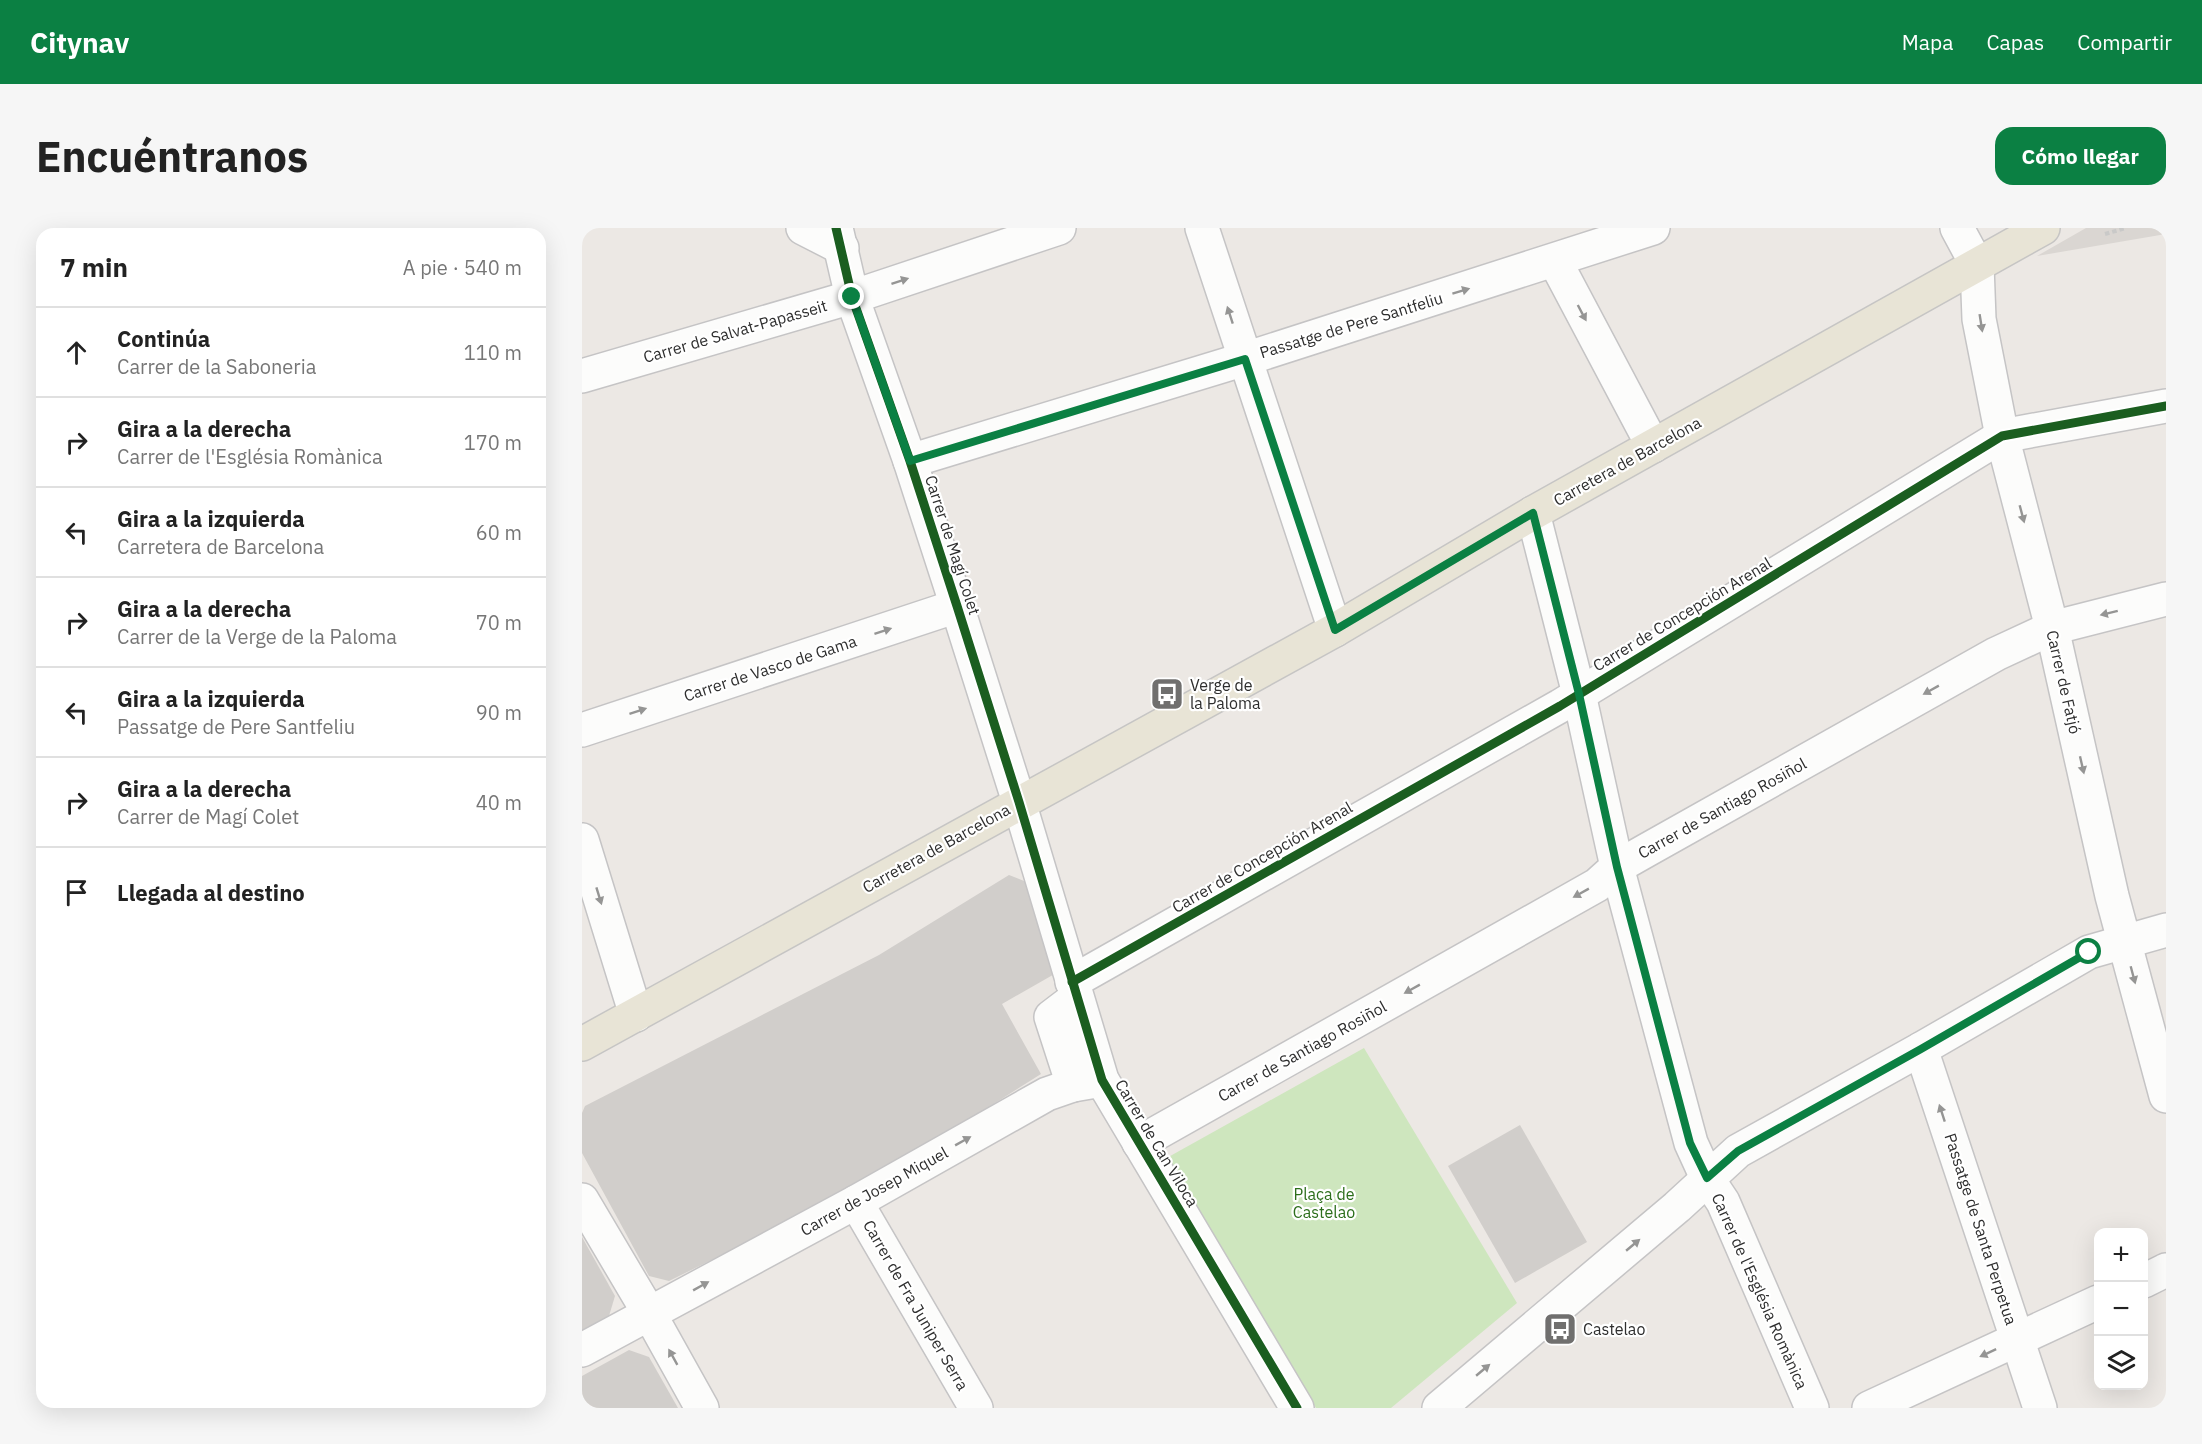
<!DOCTYPE html>
<html lang="es">
<meta charset="utf-8">
<style>
:root{--surface:#fff;--page:#f6f6f6;--text:#222;--muted:#767676;--line:#e0e0e0;--accent:#0b8043}
body{margin:0;font-family:"IBM Plex Sans",sans-serif;background:var(--page);color:var(--text)}
.controls{position:absolute;right:18px;bottom:18px;display:grid;overflow:hidden;border-radius:12px;box-shadow:0 6px 24px #0002}
.controls button{width:54px;height:54px;display:grid;place-items:center;padding:0;border:0;border-bottom:2px solid var(--line);background:var(--surface);color:var(--text);font:30px sans-serif}
.stop{position:absolute;width:18px;height:18px;margin:-14px;border:4px solid #0b8043;border-radius:50%;background:#fff}
.stop.end{background:#0b8043;border-color:#fff;box-shadow:0 2px 6px #0008}
.list{margin:0;padding:0;list-style:none}
h2{display:flex;justify-content:space-between;align-items:center;height:78px;margin:0;padding:0 24px;font-size:26px}
h2 small{font-size:20px;font-weight:400;color:var(--muted)}
.list li{display:grid;grid-template-columns:39px 1fr auto;gap:18px;align-items:center;box-sizing:border-box;height:90px;padding:0 24px;border-top:2px solid var(--line)}
.list b{display:block;font-size:22px;white-space:nowrap}
.list p{margin:0;font-size:20px;white-space:nowrap;color:var(--muted)}
.list em{font-size:20px;font-style:normal;color:var(--muted)}
.icon{flex:none;width:33px;height:33px;fill:none;stroke:currentColor;stroke-width:2;stroke-linecap:round;stroke-linejoin:round}
.map{position:relative;flex:none;width:1584px;height:1180px;overflow:hidden;border-radius:18px}
header{display:flex;align-items:center;gap:36px;box-sizing:border-box;height:84px;padding:0 30px;background:var(--accent);color:#fff}
header strong{font-size:28px}
nav{display:flex;gap:33px;margin-inline-start:auto;font-size:21px}
.intro{display:flex;align-items:center;justify-content:space-between;box-sizing:border-box;height:144px;padding:0 36px}
h1{margin:0;font-size:42px}
.button{padding:15px 27px;border-radius:18px;background:var(--accent);color:#fff;font-size:21px;font-weight:700}
main{display:flex;gap:36px;padding:0 36px}
aside{flex:1;background:var(--surface);border-radius:18px;box-shadow:0 6px 24px #0002}
.map>svg:first-child{display:block}
.green{fill:#cee6be}
.plaza{fill:#dad6d2}
.building{fill:#d1cecb}
.lines{fill:none;stroke-linecap:round;stroke-linejoin:round}
.minor-casing{stroke:#c5c4c5;stroke-width:36}
.major-casing{stroke:#c6c5c4;stroke-width:36}
.path{stroke:#c9c9c8;stroke-width:4;stroke-dasharray:4.5 3;stroke-linecap:butt}
.minor{stroke:#fcfcfb;stroke-width:33}
.major{stroke:#e8e4d6;stroke-width:33}
.cycleway-casing{stroke:#fff;stroke-width:13}
.cycleway{stroke:#1b5e20;stroke-width:9}
.oneway{fill:#959594}
.route{stroke:#0b8043;stroke-width:8}
.labels{text-anchor:middle;stroke-width:4.5;stroke-linejoin:round;paint-order:stroke}
.street-label{font-size:16px;fill:#2e2e2e;stroke:#fff}
.poi-label{font-size:16px;fill:#2e2e2e;stroke:#fff;text-anchor:start}
.park-label{font-size:16px;fill:#2c6e1b;stroke:#fff}
</style>
<header>
<strong>Citynav</strong>
<nav><a>Mapa</a><a>Capas</a><a>Compartir</a></nav>
</header>
<div class="intro"><h1>Encuéntranos</h1><a class="button">Cómo llegar</a></div>
<main>
<aside>
<h2>7 min<small>A pie · 540 m</small></h2>
<ul class="list">
<li><svg class="icon" aria-label="ahead" viewBox="0 0 24 24"><path d="M12 20V5M6 11l6-6 6 6"/></svg><div><b>Continúa</b><p>Carrer de la Saboneria</p></div><em>110 m</em></li>
<li><svg class="icon" aria-label="right" viewBox="0 0 24 24"><path d="M7 20v-9h11M14 6l5 5-5 5"/></svg><div><b>Gira a la derecha</b><p>Carrer de l'Església Romànica</p></div><em>170 m</em></li>
<li><svg class="icon" aria-label="left" viewBox="0 0 24 24"><path d="M17 20v-9H6M10 6l-5 5 5 5"/></svg><div><b>Gira a la izquierda</b><p>Carretera de Barcelona</p></div><em>60 m</em></li>
<li><svg class="icon" aria-label="right" viewBox="0 0 24 24"><path d="M7 20v-9h11M14 6l5 5-5 5"/></svg><div><b>Gira a la derecha</b><p>Carrer de la Verge de la Paloma</p></div><em>70 m</em></li>
<li><svg class="icon" aria-label="left" viewBox="0 0 24 24"><path d="M17 20v-9H6M10 6l-5 5 5 5"/></svg><div><b>Gira a la izquierda</b><p>Passatge de Pere Santfeliu</p></div><em>90 m</em></li>
<li><svg class="icon" aria-label="right" viewBox="0 0 24 24"><path d="M7 20v-9h11M14 6l5 5-5 5"/></svg><div><b>Gira a la derecha</b><p>Carrer de Magí Colet</p></div><em>40 m</em></li>
<li><svg class="icon" aria-label="arrive" viewBox="0 0 24 24"><path d="M6 21V4h12l-3 4 3 4H6"/></svg><div><b>Llegada al destino</b></div></li>
</ul>
</aside>
<div class="map">
<svg width="1584" height="1180" viewBox="0 0 1584 1180">
<rect width="100%" height="100%" fill="#ece8e4"/>
<!-- green -->
<polygon class="green" points="782,820 935,1075 809,1180 734,1180 581,932"/>
<!-- plaza -->
<polygon class="plaza" points="1504,0 1584,0 1584,6 1455,28"/>
<!-- building -->
<g class="building">
<polygon points="427,647 447,655 476,744 420,776 459,846 295,950 87,1053 67,1048 0,925 0,885 3,878 297,727"/>
<polygon points="938,897 1005,1014 933,1055 866,938"/>
<polygon points="0,1009 33,1068 27,1088 0,1103"/>
<polygon points="47,1122 67,1129 96,1180 0,1180 0,1148"/>
</g>
<g class="lines">
<!-- minor casing -->
<g class="minor-casing">
<g id="minor">
<polyline points="221,0 260,20"/>
<polyline points="254,0 270,69 328,233 375,378 437,574 520,852 715,1180"/>
<polyline points="620,0 753,402"/>
<polyline points="1375,0 1395,37 1397,91 1420,208 1470,400 1530,668 1584,868"/>
<polyline points="973,33 1071,218"/>
<polyline points="0,148 270,69 477,0"/>
<polyline points="328,233 663,131 1071,0"/>
<polyline points="951,285 997,466 1035,639 1109,915 1125,950 1141,974 1230,1180"/>
<polyline points="0,502 375,378"/>
<polyline points="0,612 54,787"/>
<polyline points="490,754 978,478 1420,208 1584,178"/>
<polyline points="1339,821 1458,1180"/>
<polyline points="491,857 469,789 494,770"/>
<polyline points="557,915 1015,657 1035,639 1065,622 1414,426 1470,400 1584,371"/>
<polyline points="0,972 67,1085 120,1180"/>
<polyline points="274,974 394,1180"/>
<polyline points="1562,1053 1584,1042"/>
<polyline points="0,1122 274,974 465,866 491,857 520,852"/>
<polyline points="857,1180 1095,979 1156,923 1339,821 1507,724 1584,702"/>
<polyline points="1287,1180 1516,1074"/>
</g>
</g>
<!-- major casing -->
<g class="major-casing">
<polyline id="major" points="0,816 753,402 951,285 1461,0"/>
</g>
<!-- path -->
<polyline class="path" points="1523,6 1544,0"/>
<!-- minor -->
<use href="#minor" class="minor"/>
<!-- major -->
<use href="#major" class="major"/>
<!-- cycleway casing -->
<g class="cycleway-casing">
<g id="cycleway">
<polyline points="254,0 270,69 328,233 375,378 437,574 520,852 715,1180"/>
<polyline points="490,754 978,478 1420,208 1584,178"/>
</g>
</g>
<!-- cycleway -->
<use href="#cycleway" class="cycleway"/>
</g>
<!-- one-way arrows -->
<defs><path id="oneway-solid" d="M-6-.8H1V-3.2L6.5 0L1 3.2V.8H-6Z" transform="scale(1.5)"/></defs>
<g class="oneway">
<use href="#oneway-solid" transform="translate(318 53) rotate(-18)"/>
<use href="#oneway-solid" transform="translate(879 63) rotate(-17)"/>
<use href="#oneway-solid" transform="translate(1000 85) rotate(62)"/>
<use href="#oneway-solid" transform="translate(648 87) rotate(-108)"/>
<use href="#oneway-solid" transform="translate(1399 95) rotate(81)"/>
<use href="#oneway-solid" transform="translate(1440 286) rotate(75)"/>
<use href="#oneway-solid" transform="translate(1527 385) rotate(166)"/>
<use href="#oneway-solid" transform="translate(301 403) rotate(-18)"/>
<use href="#oneway-solid" transform="translate(1349 462) rotate(151)"/>
<use href="#oneway-solid" transform="translate(56 483) rotate(-18)"/>
<use href="#oneway-solid" transform="translate(1500 537) rotate(77)"/>
<use href="#oneway-solid" transform="translate(999 665) rotate(151)"/>
<use href="#oneway-solid" transform="translate(17 668) rotate(73)"/>
<use href="#oneway-solid" transform="translate(1551 747) rotate(75)"/>
<use href="#oneway-solid" transform="translate(830 761) rotate(151)"/>
<use href="#oneway-solid" transform="translate(1360 885) rotate(-108)"/>
<use href="#oneway-solid" transform="translate(381 913) rotate(-29)"/>
<use href="#oneway-solid" transform="translate(1051 1017) rotate(-40)"/>
<use href="#oneway-solid" transform="translate(119 1058) rotate(-29)"/>
<use href="#oneway-solid" transform="translate(1406 1125) rotate(155)"/>
<use href="#oneway-solid" transform="translate(91 1129) rotate(-119)"/>
<use href="#oneway-solid" transform="translate(901 1142) rotate(-40)"/>
</g>
<g class="lines">
<!-- route -->
<polyline class="route" points="270,69 328,233 663,131 753,402 951,285 997,466 1035,639 1108,915 1125,950 1156,923 1339,821 1507,724"/>
</g>
<!-- icons -->
<defs>
<g id="bus-square" transform="scale(1.725)"><rect x="-9" y="-9" width="18" height="18" rx="4" fill="#706f6e" stroke="#fff"/><path d="M-5-6H5V4H4V6H2V4H-2V6H-4V4H-5ZM-3.5-4V0h7V-4ZM-3.5 1.2v1.5H-2V1.2ZM2 1.2v1.5H3.5V1.2Z" fill="#fff"/></g>
</defs>
<g fill-rule="evenodd">
<use href="#bus-square" x="585" y="466"/>
<use href="#bus-square" x="978" y="1101"/>
</g>
<g class="labels">
<!-- street labels -->
<g class="street-label">
<text transform="translate(769 97) rotate(-17)" y="6">Passatge de Pere Santfeliu</text>
<text transform="translate(153 103) rotate(-16)" y="6">Carrer de Salvat-Papasseit</text>
<text transform="translate(1045 233) rotate(-29)" y="6">Carretera de Barcelona</text>
<text transform="translate(371 317) rotate(72)" y="6">Carrer de Magí Colet</text>
<text transform="translate(1100 386) rotate(-31)" y="6">Carrer de Concepción Arenal</text>
<text transform="translate(188 440) rotate(-18)" y="6">Carrer de Vasco de Gama</text>
<text transform="translate(1482 454) rotate(77)" y="6">Carrer de Fatjó</text>
<text transform="translate(1140 580) rotate(-29)" y="6">Carrer de Santiago Rosiñol</text>
<text transform="translate(354 620) rotate(-29)" y="6">Carretera de Barcelona</text>
<text transform="translate(680 629) rotate(-30)" y="6">Carrer de Concepción Arenal</text>
<text transform="translate(720 823) rotate(-29)" y="6">Carrer de Santiago Rosiñol</text>
<text transform="translate(575 915) rotate(59)" y="6">Carrer de Can Viloca</text>
<text transform="translate(292 963) rotate(-29)" y="6">Carrer de Josep Miquel</text>
<text transform="translate(1399 1001) rotate(72)" y="6">Passatge de Santa Perpetua</text>
<text transform="translate(1178 1063) rotate(66)" y="6">Carrer de l'Església Romànica</text>
<text transform="translate(334 1077) rotate(60)" y="6">Carrer de Fra Juniper Serra</text>
</g>
<!-- poi labels -->
<g class="poi-label">
<text x="608" y="463">Verge de<tspan x="608" dy="18">la Paloma</tspan></text>
<text x="1001" y="1107">Castelao</text>
</g>
<!-- park labels -->
<g class="park-label">
<text x="742" y="972">Plaça de<tspan x="742" dy="18">Castelao</tspan></text>
</g>
</g>
</svg>
<div class="controls">
<button>+</button>
<button>−</button>
<button><svg class="icon" aria-label="layers" viewBox="0 0 24 24"><path d="M12 4l9 5-9 5-9-5zM3 14l9 5 9-5"/></svg></button>
</div>
<div class="stop" style="left:1507px;top:724px"></div>
<div class="stop end" style="left:270px;top:69px"></div>
</div>
</main>
